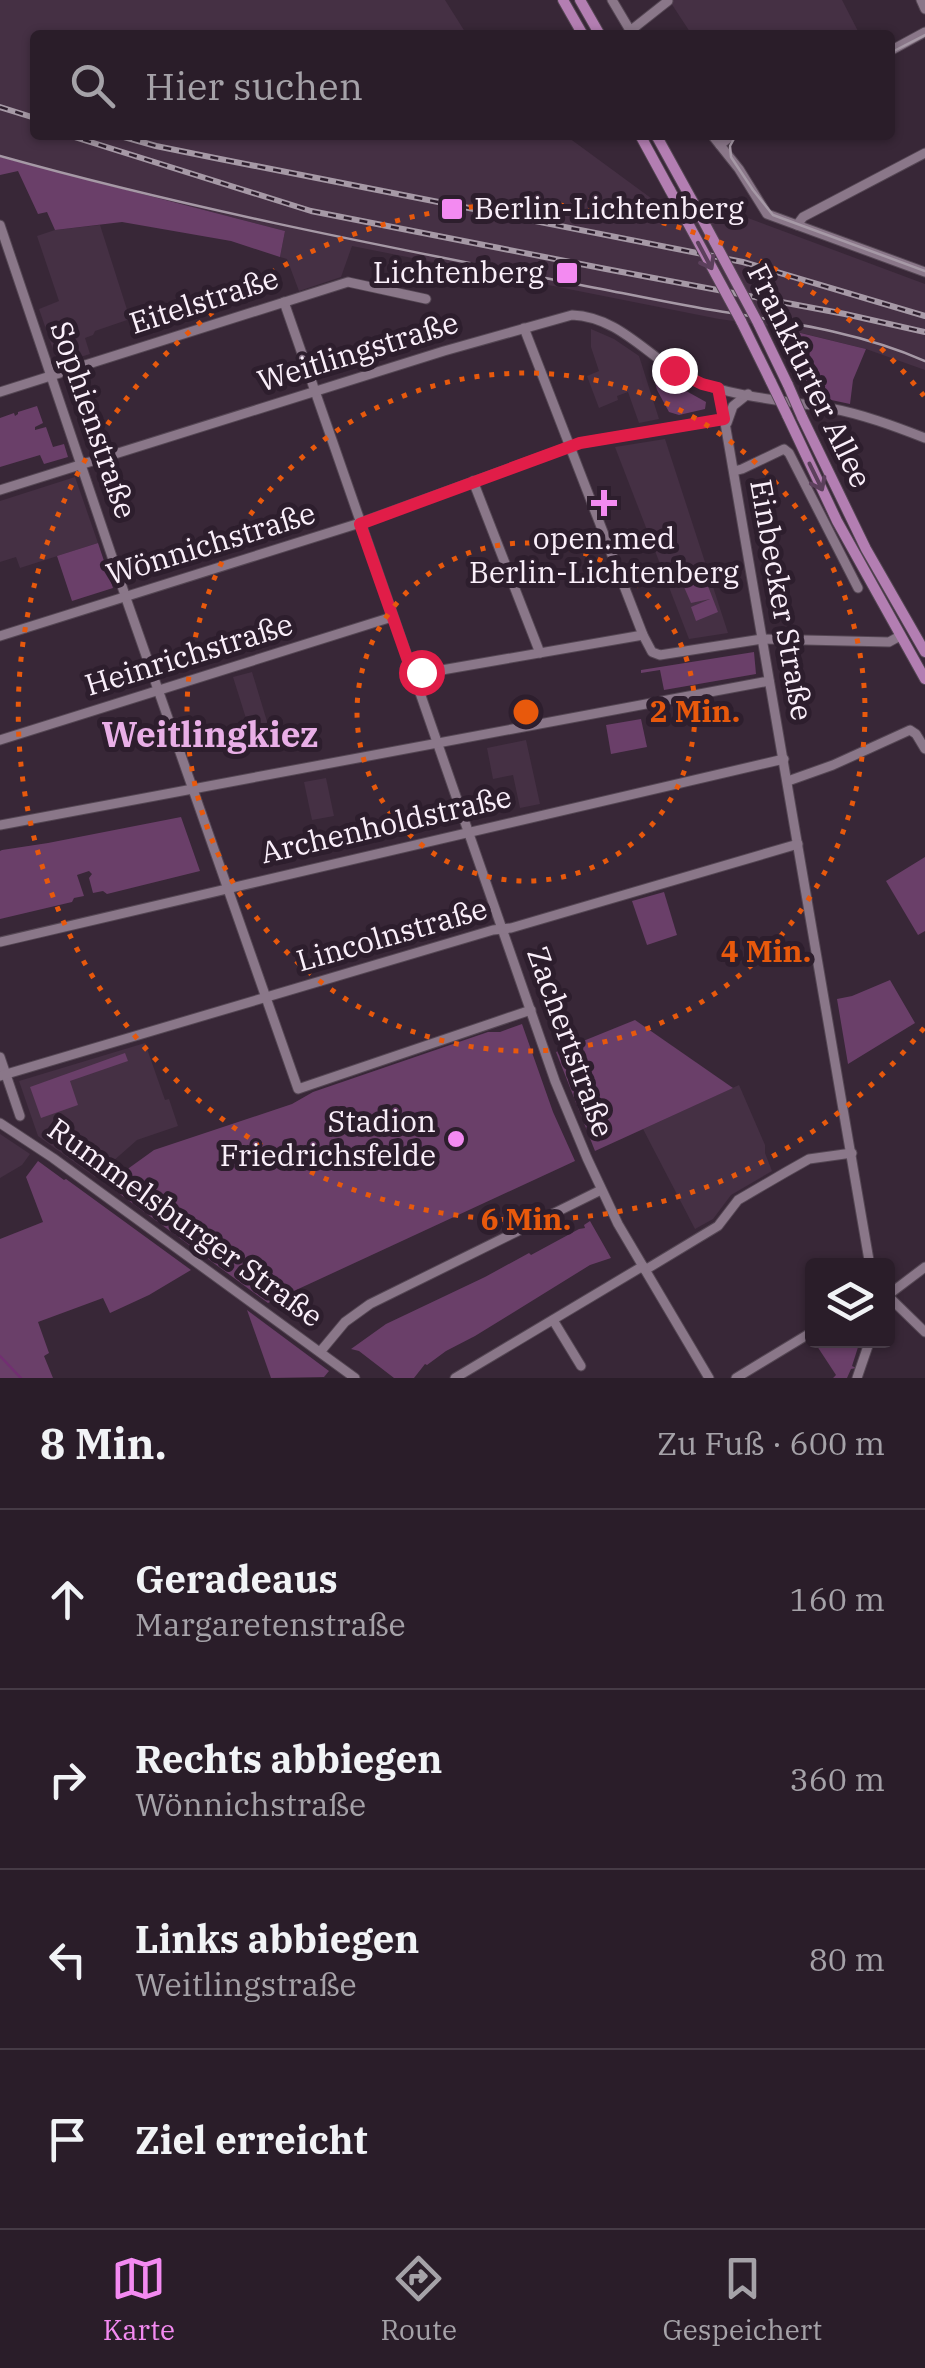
<!DOCTYPE html>
<html lang="de">
<meta charset="utf-8">
<style>
:root{--surface:#2a1d29;--page:#322631;--text:#f1f3f6;--muted:#a5a2a8;--line:#463b46;--accent:#f38af1}
body{margin:0;font-family:"IBM Plex Serif",serif;background:var(--page);color:var(--text)}
.controls{position:absolute;right:30px;bottom:30px;display:grid;overflow:hidden;border-radius:10px;box-shadow:0 2px 8px #0004}
.controls button{width:90px;height:90px;display:grid;place-items:center;padding:0;border:0;border-bottom:2px solid var(--line);background:var(--surface);color:var(--text);font:50px sans-serif}
.stop{position:absolute;width:30px;height:30px;margin:-22px;border:8px solid #e11d48;border-radius:50%;background:#fff}
.stop.end{background:#e11d48;border-color:#fff;box-shadow:0 2px 10px #0008}
.list{margin:0;padding:0;list-style:none}
h2{display:flex;justify-content:space-between;align-items:center;height:130px;margin:0;padding:0 40px;font-size:42px}
h2 small{font-size:32px;font-weight:400;color:var(--muted)}
.list li{display:grid;grid-template-columns:65px 1fr auto;gap:30px;align-items:center;box-sizing:border-box;height:180px;padding:0 40px;border-top:2px solid var(--line)}
.list b{display:block;font-size:38px;white-space:nowrap}
.list p{margin:0;font-size:32px;white-space:nowrap;color:var(--muted)}
.list em{font-size:32px;font-style:normal;color:var(--muted)}
.icon{flex:none;width:55px;height:55px;fill:none;stroke:currentColor;stroke-width:2;stroke-linecap:round;stroke-linejoin:round}
.map{position:relative;flex:none;width:925px;height:1378px;overflow:hidden}
.search{position:absolute;background:var(--surface);box-shadow:0 2px 8px #0004;left:30px;right:30px;top:30px;height:110px;display:flex;align-items:center;gap:25px;box-sizing:border-box;padding:0 35px;border-radius:10px;color:var(--muted);font-size:38px}
.sheet{height:850px;background:var(--surface)}
nav{display:flex;justify-content:space-around;align-items:center;box-sizing:border-box;height:140px;border-top:2px solid var(--line);background:var(--surface);font-size:28px;color:var(--muted)}
nav a{display:grid;justify-items:center;gap:5px}
nav .on{color:var(--accent)}
.map>svg:first-child{display:block}
.built{fill:#453044}
.green{fill:#6a3f69}
.lines{fill:none;stroke-linecap:round;stroke-linejoin:round}
.stream{stroke:#722f72;stroke-width:2.5}
.minor-casing{stroke:#544653;stroke-width:11}
.major-casing{stroke:#544653;stroke-width:12}
.minor{stroke:#8a7789;stroke-width:9}
.major{stroke:#b37eb2;stroke-width:10}
.tram{stroke:#a699a6;stroke-width:2.5}
.rail-casing{stroke:#a699a6;stroke-width:6}
.rail{stroke:#2d1e2d;stroke-width:2.5;stroke-dasharray:8;stroke-linecap:butt}
.major-bridge-casing{stroke:#544653;stroke-width:12;stroke-linecap:butt}
.major-bridge{stroke:#b37eb2;stroke-width:10}
.oneway{stroke:#5c405c}
.route{stroke:#e11d48;stroke-width:12}
.ring{fill:none;stroke:#e8590c;stroke-width:5;stroke-dasharray:5 10}
.poi-dot{fill:#f38af1;stroke:#2d1e2d;stroke-width:4}
.labels{text-anchor:middle;stroke-width:10;stroke-linejoin:round;paint-order:stroke}
.poi-label{font-size:30px;fill:#faeffa;stroke:#2d1e2d;text-anchor:end}
.street-label{font-size:30px;fill:#faeffa;stroke:#2d1e2d}
.quarter-label{font-size:35px;font-weight:bold;fill:#e9afe7;stroke:#2d1e2d}
.centre{fill:#e8590c;stroke:#2d1e2d;stroke-width:5}
.ring-label{font-size:30px;text-anchor:middle;font-weight:bold;fill:#e8590c;stroke:#2d1e2d;stroke-width:10;stroke-linejoin:round;paint-order:stroke}
</style>
<div class="map">
<svg width="925" height="1378" viewBox="0 0 925 1378">
<rect width="100%" height="100%" fill="#382737"/>
<!-- built -->
<g class="built">
<polygon points="0,0 445,0 467,35 35,35 35,135 565,135 659,204 720,223 716,211 724,209 925,284 925,370 866,349 777,327 719,319 352,246 341,277 299,291 287,259 280,257 285,231 0,157"/>
<polygon points="669,0 842,0 860,35 692,35"/>
<polygon points="100,225 130,319 95,331 93,335 85,338 90,354 58,364 39,309 59,301 37,236 55,230"/>
<polygon points="591,329 614,339 639,356 659,419 639,423 628,392 617,396 618,400 599,408 587,376 599,371 591,347"/>
<polygon points="665,439 728,633 689,639 615,447"/>
<polygon points="75,477 98,543 20,568 16,557 0,562 0,501"/>
<polygon points="252,672 269,728 250,731 233,677"/>
<polygon points="526,740 540,804 520,808 513,775 493,779 487,748"/>
<polygon points="326,778 334,816 312,820 304,782"/>
<polygon points="145,1043 165,1100 169,1099 178,1126 137,1140 95,1177 38,1136 19,1081"/>
<polygon points="739,1085 765,1145 765,1153 772,1171 731,1195 713,1219 695,1229 643,1129"/>
<polygon points="0,1134 30,1154 22,1165 0,1178"/>
</g>
<!-- green -->
<g class="green">
<polygon points="0,157 285,231 280,257 231,241 122,222 55,230 47,212 38,214 18,171 0,175"/>
<polygon points="776,327 866,349 853,380 850,404 808,395"/>
<polygon points="661,377 706,402 705,409 679,415 669,412 657,390 654,378"/>
<polygon points="37,406 43,423 35,427 35,430 46,427 53,447 64,444 68,457 44,464 40,455 0,467 0,418 14,413 15,416 18,414 18,412"/>
<polygon points="98,543 113,588 72,601 57,556"/>
<polygon points="687,572 706,581 718,612 696,621 691,607 710,599 691,603 684,587 682,573"/>
<polygon points="754,652 756,674 664,690 660,670 641,673 641,670"/>
<polygon points="641,719 647,747 611,754 606,725"/>
<polygon points="181,817 200,871 107,894 103,891 93,893 89,878 92,874 89,871 77,875 84,896 74,898 72,902 0,919 0,851 2,850 48,843"/>
<polygon points="925,857 925,931 918,935 886,881"/>
<polygon points="664,892 677,935 647,945 632,901"/>
<polygon points="890,980 915,1023 848,1064 837,999 852,996"/>
<polygon points="635,1020 733,1088 595,1151 556,1052"/>
<polygon points="522,1024 553,1112 575,1161 268,1303 113,1189 129,1168 154,1150 292,1104 313,1092 488,1032 500,1032"/>
<polygon points="125,1053 128,1061 70,1081 78,1105 41,1118 30,1087"/>
<polygon points="38,1161 64,1180 66,1179 191,1270 149,1295 110,1313 103,1298 38,1322 49,1353 44,1356 53,1378 0,1378 0,1239 43,1222 26,1177"/>
<polygon points="590,1221 611,1258 590,1265 475,1336 446,1351 427,1365 425,1364 414,1378 394,1378 359,1351 351,1349 386,1324 485,1277 529,1253 531,1255 579,1229 585,1228 584,1225"/>
<polygon points="247,1310 329,1371 324,1377 271,1378"/>
<polygon points="819,1340 860,1341 852,1366 856,1368 851,1369 847,1378 833,1378 836,1375 815,1343"/>
</g>
<g class="lines">
<!-- stream -->
<polyline class="stream" points="0,1356 21,1378"/>
<!-- minor casing -->
<g class="minor-casing">
<g id="minor">
<polyline points="612,0 631,32"/>
<polyline points="921,0 925,9"/>
<polyline points="630,31 668,1"/>
<polyline points="890,51 925,32"/>
<polyline points="712,135 739,169 767,214 925,272"/>
<polyline points="720,145 732,135"/>
<polyline points="0,225 128,604 298,1089 531,1010"/>
<polyline points="797,225 803,217 925,153"/>
<polyline points="284,302 555,1081 587,1158 618,1224 709,1378"/>
<polyline points="524,328 643,635 652,652 660,655 762,639 889,642 900,636"/>
<polyline points="719,388 870,1266"/>
<polyline points="0,392 348,282 426,299"/>
<polyline points="727,423 733,406 748,394"/>
<polyline points="734,471 742,469 784,449 789,453 858,588"/>
<polyline points="473,481 540,653"/>
<path d="M0,490L444,351L572,315C622,317 650,361 693,380C735,398 785,400 829,408C862,414 894,426 925,438"/>
<polyline points="0,636 360,523 580,443 724,419"/>
<polyline points="413,675 643,635"/>
<polyline points="0,740 392,617"/>
<polyline points="788,781 833,765 910,730 916,734 925,749"/>
<polyline points="0,825 769,681"/>
<polyline points="0,942 784,759"/>
<polyline points="0,1057 20,1116"/>
<polyline points="0,1076 493,930 511,928 798,844"/>
<polyline points="0,1123 53,1158 355,1378"/>
<polyline points="645,1270 718,1226 738,1200 786,1172 809,1159 852,1153"/>
<polyline points="888,1295 925,1267"/>
<polyline points="888,1296 925,1332"/>
<polyline points="553,1320 581,1366"/>
<polyline points="320,1352 345,1322 370,1304 601,1190"/>
<polyline points="455,1378 643,1266"/>
<polyline points="736,1378 812,1332"/>
<polyline points="857,1378 870,1340"/>
</g>
</g>
<!-- major casing -->
<g class="major-casing">
<g id="major">
<polyline points="563,0 583,35"/>
<polyline points="580,0 600,35"/>
<polyline points="640,135 670,190"/>
<polyline points="656,135 699,213"/>
<polyline points="741,321 771,382"/>
<polyline points="758,323 788,385"/>
<polyline points="787,415 837,521 925,679"/>
<polyline points="802,417 866,549 925,652"/>
</g>
</g>
<!-- minor -->
<use href="#minor" class="minor"/>
<!-- major -->
<use href="#major" class="major"/>
<!-- tram -->
<g class="tram">
<polyline points="890,53 925,35"/>
<polyline points="736,135 730,146 731,157 753,190 773,215 925,271"/>
<path d="M0,156C204,213 414,252 622,293C652,299 682,305 712,310C785,322 857,331 925,361"/>
</g>
<!-- rail casing -->
<g class="rail-casing">
<g id="rail">
<polyline points="0,107 35,118"/>
<polyline points="68,135 311,211 606,269 845,314 925,332"/>
<polyline points="117,135 156,146 215,158 743,262 925,316"/>
</g>
</g>
<!-- rail -->
<use href="#rail" class="rail"/>
<!-- major-bridge casing -->
<g class="major-bridge-casing">
<g id="major-bridge">
<polyline points="670,190 741,321"/>
<polyline points="699,213 758,323"/>
<polyline points="771,382 787,415"/>
<polyline points="788,385 802,417"/>
</g>
</g>
<!-- major-bridge -->
<use href="#major-bridge" class="major-bridge"/>
</g>
<!-- one-way arrows -->
<defs><path id="oneway-shaft" d="M-6 0H5M1.5-3L5.5 0L1.5 3" fill="none" stroke-width="1.6" stroke-linecap="round" stroke-linejoin="round" transform="scale(2.5)"/></defs>
<g class="oneway">
<use href="#oneway-shaft" transform="translate(705 256) rotate(62)"/>
<use href="#oneway-shaft" transform="translate(816 477) rotate(64)"/>
</g>
<g class="lines">
<!-- route -->
<polyline class="route" points="421,672 413,675 360,524 580,443 724,419 718,388 702,384 674,370"/>
</g>
<!-- distance rings -->
<g class="ring">
<circle cx="526" cy="712" r="169"/>
<circle cx="526" cy="712" r="339"/>
<path d="M924 1028A508 508 0 1 1 924 396"/>
</g>
<!-- markers -->
<g class="poi-dot">
<rect x="440" y="197" width="24" height="24" rx="5"/>
<rect x="555" y="261" width="24" height="24" rx="5"/>
<path d="M599 488h10v10h10v10h-10v10h-10v-10h-10v-10h10z"/>
<circle cx="456" cy="1139" r="10"/>
</g>
<g class="labels">
<!-- poi labels -->
<g class="poi-label">
<text x="474" y="219" text-anchor="start">Berlin-Lichtenberg</text>
<text x="544" y="283">Lichtenberg</text>
<text x="604" y="549" text-anchor="middle">open.med<tspan x="604" dy="34">Berlin-Lichtenberg</tspan></text>
<text x="436" y="1132">Stadion<tspan x="436" dy="34">Friedrichsfelde</tspan></text>
</g>
<!-- street labels -->
<g class="street-label">
<text transform="translate(204 301) rotate(-18)" y="10">Eitelstraße</text>
<text transform="translate(358 352) rotate(-17)" y="10">Weitlingstraße</text>
<text transform="translate(809 376) rotate(64)" y="10">Frankfurter Allee</text>
<text transform="translate(93 420) rotate(71)" y="10">Sophienstraße</text>
<text transform="translate(211 544) rotate(-17)" y="10">Wönnichstraße</text>
<text transform="translate(781 600) rotate(80)" y="10">Einbecker Straße</text>
<text transform="translate(189 655) rotate(-17)" y="10">Heinrichstraße</text>
<text transform="translate(386 825) rotate(-13)" y="10">Archenholdstraße</text>
<text transform="translate(392 935) rotate(-16)" y="10">Lincolnstraße</text>
<text transform="translate(570 1042) rotate(70)" y="10">Zachertstraße</text>
<text transform="translate(185 1223) rotate(36)" y="10">Rummelsburger Straße</text>
</g>
<!-- quarter labels -->
<g class="quarter-label">
<text x="210" y="747">Weitlingkiez</text>
</g>
</g>
<circle cx="526" cy="712" r="15" class="centre"/>
<g class="ring-label">
<text x="695" y="722">2 Min.</text>
<text x="766" y="962">4 Min.</text>
<text x="526" y="1230">6 Min.</text>
</g>
</svg>
<div class="controls">
<button><svg class="icon" aria-label="layers" viewBox="0 0 24 24"><path d="M12 4l9 5-9 5-9-5zM3 14l9 5 9-5"/></svg></button>
</div>
<div class="stop" style="left:421px;top:672px"></div>
<div class="stop end" style="left:674px;top:370px"></div>
<div class="search"><svg class="icon" aria-label="search" viewBox="0 0 24 24"><circle cx="10" cy="10" r="6"/><path d="M15 15l6 6"/></svg>Hier suchen</div>
</div>
<section class="sheet">
<h2>8 Min.<small>Zu Fuß · 600 m</small></h2>
<ul class="list">
<li><svg class="icon" aria-label="ahead" viewBox="0 0 24 24"><path d="M12 20V5M6 11l6-6 6 6"/></svg><div><b>Geradeaus</b><p>Margaretenstraße</p></div><em>160 m</em></li>
<li><svg class="icon" aria-label="right" viewBox="0 0 24 24"><path d="M7 20v-9h11M14 6l5 5-5 5"/></svg><div><b>Rechts abbiegen</b><p>Wönnichstraße</p></div><em>360 m</em></li>
<li><svg class="icon" aria-label="left" viewBox="0 0 24 24"><path d="M17 20v-9H6M10 6l-5 5 5 5"/></svg><div><b>Links abbiegen</b><p>Weitlingstraße</p></div><em>80 m</em></li>
<li><svg class="icon" aria-label="arrive" viewBox="0 0 24 24"><path d="M6 21V4h12l-3 4 3 4H6"/></svg><div><b>Ziel erreicht</b></div></li>
</ul>
</section>
<nav>
<a class="on"><svg class="icon" aria-label="map" viewBox="0 0 24 24"><path d="M3 6l6-2 6 2 6-2v14l-6 2-6-2-6 2zM9 4v14M15 6v14"/></svg>Karte</a>
<a><svg class="icon" aria-label="directions" viewBox="0 0 24 24"><path d="M12 3l9 9-9 9-9-9zM9 14v-3h6M13 9l2 2-2 2"/></svg>Route</a>
<a><svg class="icon" aria-label="saved" viewBox="0 0 24 24"><path d="M7 4h10v16l-5-4-5 4z"/></svg>Gespeichert</a>
</nav>
